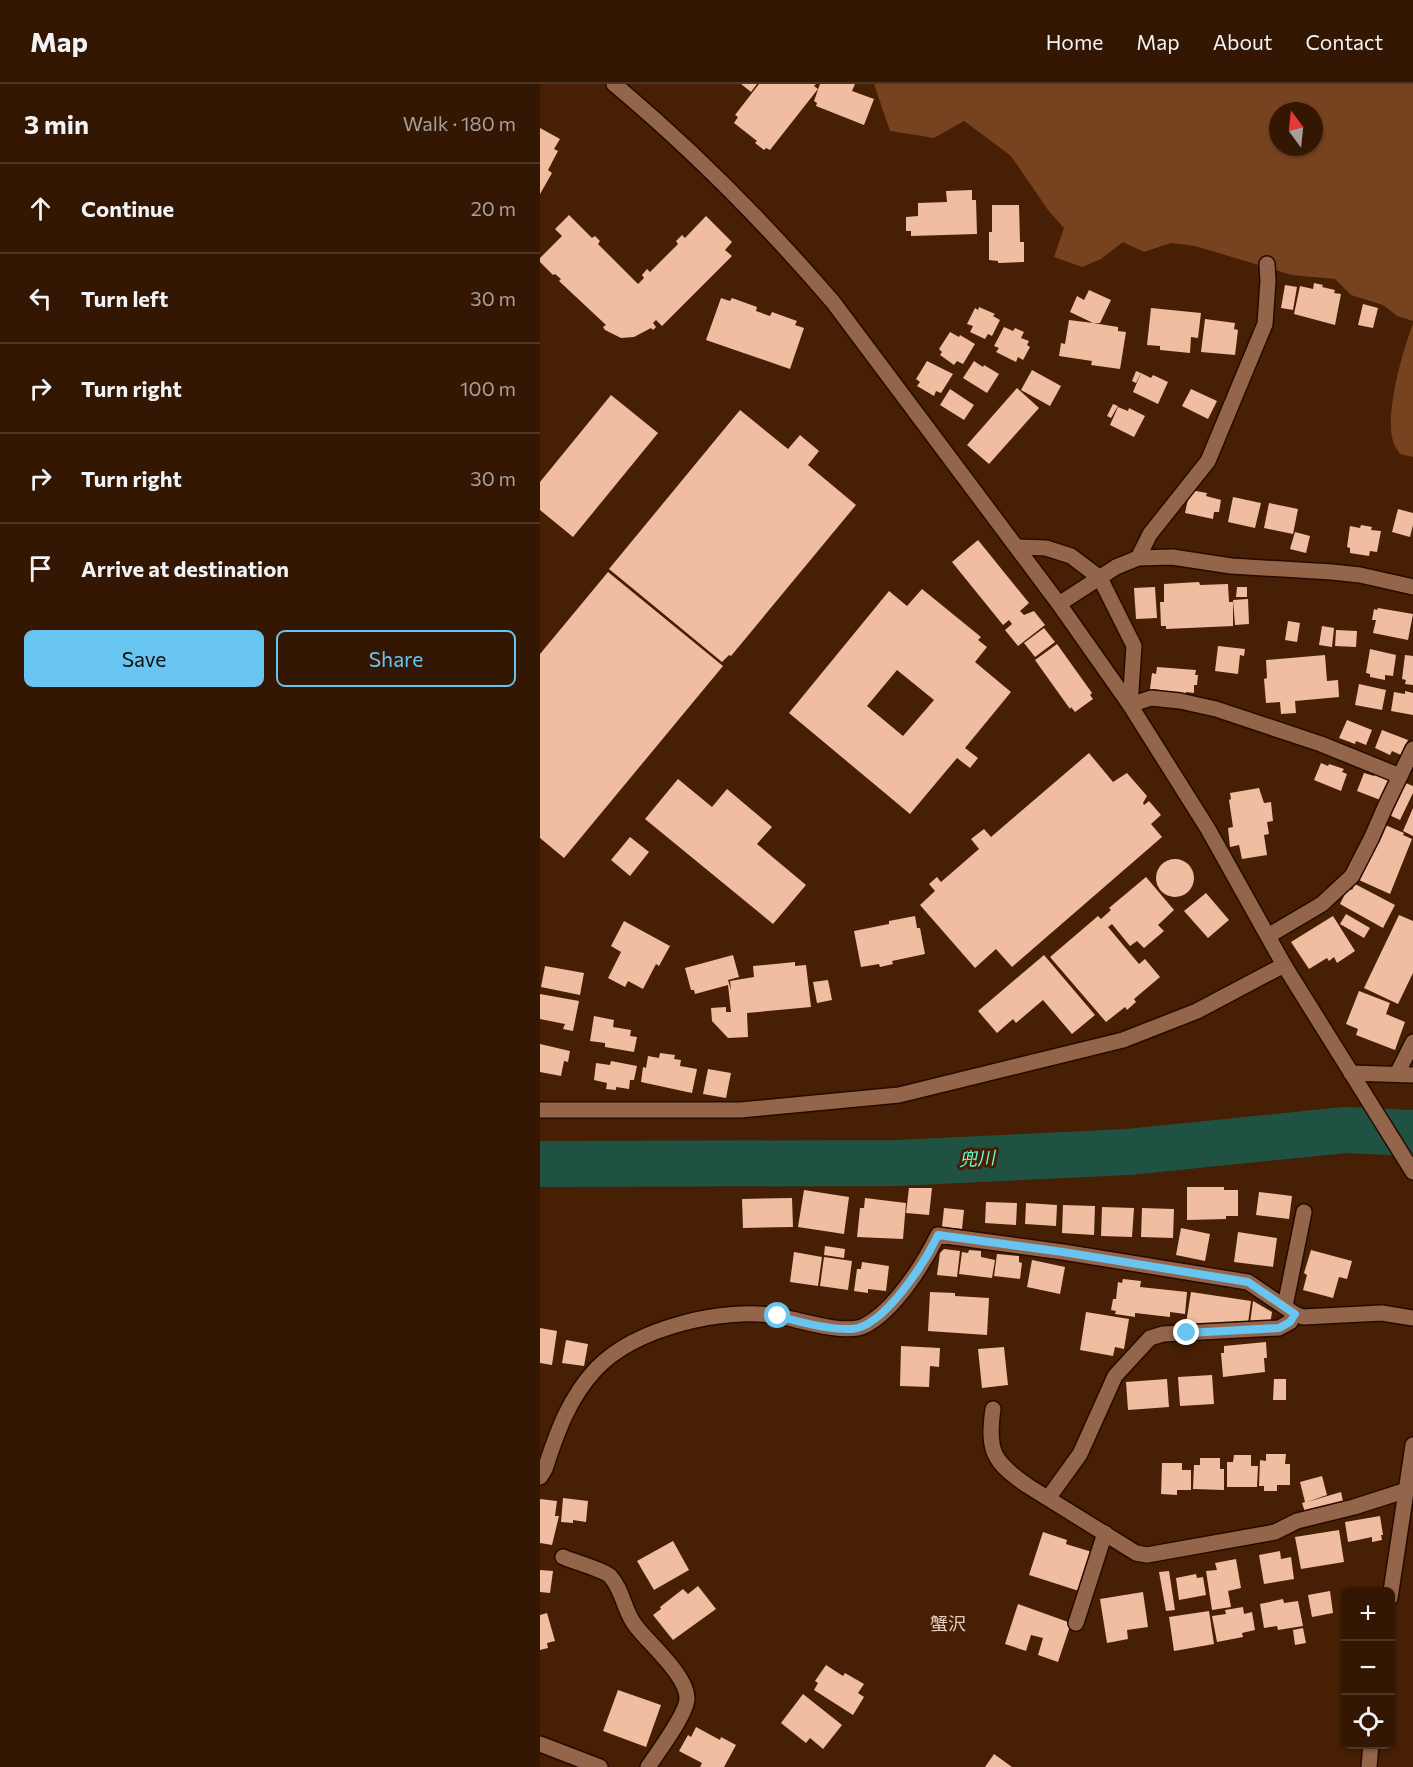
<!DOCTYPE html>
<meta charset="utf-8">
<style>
:root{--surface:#341703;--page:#3f2412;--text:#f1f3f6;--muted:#a99f9a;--line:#4e3625;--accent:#68c4f0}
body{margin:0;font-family:Commissioner,"Noto Sans JP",sans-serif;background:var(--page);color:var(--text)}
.controls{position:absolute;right:18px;bottom:18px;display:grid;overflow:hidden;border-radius:9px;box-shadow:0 2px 4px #0004}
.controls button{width:54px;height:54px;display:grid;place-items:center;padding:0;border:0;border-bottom:2px solid var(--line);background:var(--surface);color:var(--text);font:30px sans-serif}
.compass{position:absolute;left:729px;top:18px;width:54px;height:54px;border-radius:50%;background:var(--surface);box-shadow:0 2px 4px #0004;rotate:345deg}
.stop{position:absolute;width:18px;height:18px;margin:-14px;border:4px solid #68c4f0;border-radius:50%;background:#fff}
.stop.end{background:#68c4f0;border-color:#fff;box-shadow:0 2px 6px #0008}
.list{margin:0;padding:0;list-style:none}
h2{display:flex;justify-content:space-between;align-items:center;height:78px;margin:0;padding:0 24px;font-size:26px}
h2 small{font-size:20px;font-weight:400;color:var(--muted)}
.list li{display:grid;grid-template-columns:39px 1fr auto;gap:18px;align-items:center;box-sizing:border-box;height:90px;padding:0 24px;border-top:2px solid var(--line)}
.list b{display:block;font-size:22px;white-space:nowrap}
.list em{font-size:20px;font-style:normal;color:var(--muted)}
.actions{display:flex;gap:12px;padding:18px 24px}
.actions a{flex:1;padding:14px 0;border:2px solid var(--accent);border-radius:9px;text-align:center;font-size:21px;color:var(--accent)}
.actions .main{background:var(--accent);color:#111}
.icon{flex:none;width:33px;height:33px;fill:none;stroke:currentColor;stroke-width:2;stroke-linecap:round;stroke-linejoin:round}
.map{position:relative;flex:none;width:873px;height:1683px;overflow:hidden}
header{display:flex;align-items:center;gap:36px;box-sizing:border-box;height:84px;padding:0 30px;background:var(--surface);border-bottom:2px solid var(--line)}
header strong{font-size:28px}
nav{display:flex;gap:33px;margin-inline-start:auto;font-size:21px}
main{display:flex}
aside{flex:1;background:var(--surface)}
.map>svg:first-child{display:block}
.green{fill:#77421f;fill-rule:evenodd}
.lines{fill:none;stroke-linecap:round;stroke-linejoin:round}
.river{stroke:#205243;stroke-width:46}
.building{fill:#f0bda0;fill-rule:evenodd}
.minor-casing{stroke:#270a00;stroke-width:18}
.minor{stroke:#93664b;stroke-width:15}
.route{stroke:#68c4f0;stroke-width:8}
.labels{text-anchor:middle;stroke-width:6;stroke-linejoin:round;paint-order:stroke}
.water-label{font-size:18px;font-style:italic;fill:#67ffd4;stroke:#461f04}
.neighbourhood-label{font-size:18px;fill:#e5cbbd;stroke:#461f04}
</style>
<header>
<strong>Map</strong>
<nav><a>Home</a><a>Map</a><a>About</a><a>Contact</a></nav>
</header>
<main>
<aside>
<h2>3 min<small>Walk · 180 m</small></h2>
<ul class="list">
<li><svg class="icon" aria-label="ahead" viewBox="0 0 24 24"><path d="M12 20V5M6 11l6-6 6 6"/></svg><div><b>Continue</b></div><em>20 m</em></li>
<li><svg class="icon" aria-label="left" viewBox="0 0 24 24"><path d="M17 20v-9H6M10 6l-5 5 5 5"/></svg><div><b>Turn left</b></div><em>30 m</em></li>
<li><svg class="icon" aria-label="right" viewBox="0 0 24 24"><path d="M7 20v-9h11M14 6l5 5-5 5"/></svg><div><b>Turn right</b></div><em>100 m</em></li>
<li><svg class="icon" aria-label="right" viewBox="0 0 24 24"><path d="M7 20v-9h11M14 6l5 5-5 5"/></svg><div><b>Turn right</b></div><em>30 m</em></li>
<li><svg class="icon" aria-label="arrive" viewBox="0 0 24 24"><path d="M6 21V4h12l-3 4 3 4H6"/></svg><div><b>Arrive at destination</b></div></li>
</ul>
<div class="actions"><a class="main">Save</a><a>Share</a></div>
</aside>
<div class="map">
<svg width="873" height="1683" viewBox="0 0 873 1683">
<rect width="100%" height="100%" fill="#461f04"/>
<!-- green -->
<g class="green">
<path d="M334,0H873V237L857,232L843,221L811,211L795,195L752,191L655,162L631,159L604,168L583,158L561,175L542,183L514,173L524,144L508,126L471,72L424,37L394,54L350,47ZM738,27H774V63H738Z"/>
<path d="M873,240V373L860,370C858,366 854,362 853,357C845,329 862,268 873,240Z"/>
</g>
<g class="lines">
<!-- river -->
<polyline class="river" points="0,1080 357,1079 588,1068 805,1046 873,1049"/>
</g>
<!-- building -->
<g class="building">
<polygon points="201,0 217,0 211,8"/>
<polygon points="219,0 276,0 274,2 278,5 230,66 226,64 224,66 215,59 217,57 194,39 198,33 195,31"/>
<polygon points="280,0 315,0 312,7 334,15 324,41 276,22 277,19 274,17"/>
<polygon points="0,44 20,55 14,65 18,67 8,86 12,89 0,110"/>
<polygon points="432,106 432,116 436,116 437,150 371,152 371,147 366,147 366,133 378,132 378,119 407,118 406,107"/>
<polygon points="452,121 479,121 480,158 484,158 484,178 458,179 458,177 449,176 449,148 452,148"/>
<polygon points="29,131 52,154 55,152 60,157 58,160 98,200 104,194 102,191 107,185 110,188 138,160 136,157 142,151 145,154 166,132 192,158 185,166 192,172 122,242 116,236 113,239 116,243 113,246 111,244 94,253 81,254 65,246 63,243 66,241 19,197 21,195 15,190 13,191 0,178 0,174 22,152 15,145"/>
<polygon points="774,199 783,201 782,203 795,206 794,209 801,210 795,241 754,230 760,202 773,205"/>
<polygon points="745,201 757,203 753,226 741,224"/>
<polygon points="549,206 571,216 560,239 553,239 578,243 578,247 586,248 580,285 551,281 552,277 519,272 521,259 525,260 529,236 553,239 530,228 537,212 544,216"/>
<polygon points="181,214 190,217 192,214 217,223 216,227 230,232 232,228 257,237 255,241 264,244 250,285 166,256"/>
<polygon points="823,220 838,224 833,244 818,241"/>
<polygon points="439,223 455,230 453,232 460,236 452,252 448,250 445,255 430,248 433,242 427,240 435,224 438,226"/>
<polygon points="611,224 661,229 658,254 651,253 650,269 620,266 620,262 607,261"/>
<polygon points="665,235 695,239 694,245 698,246 695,271 661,268"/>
<polygon points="464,243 473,247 475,244 484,248 481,254 489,257 487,261 490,263 483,276 478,273 476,278 456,268 459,264 454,262"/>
<polygon points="410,248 419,253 420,251 435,260 423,280 417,277 414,281 400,271 402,268 399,265"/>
<polygon points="387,277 413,290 401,309 396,307 394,312 377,302 380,298 376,295"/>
<polygon points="434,277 443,283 444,281 459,290 447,309 423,294"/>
<polygon points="492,286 521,302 510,322 481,306"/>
<polygon points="596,287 601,289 596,299 592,297"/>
<polygon points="601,289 611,294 613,291 628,298 618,320 593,308"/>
<polygon points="477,304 499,324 449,380 427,361"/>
<polygon points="410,305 434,321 424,336 400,321"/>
<polygon points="651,305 677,317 668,335 642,322"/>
<polygon points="71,311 118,349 33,453 0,426 0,398"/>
<polygon points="573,320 578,322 571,334 567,332"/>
<polygon points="578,323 588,327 589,324 605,332 594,353 570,341"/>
<polygon points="200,326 248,365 260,351 279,367 268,381 316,421 191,572 189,571 182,578 69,485"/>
<polygon points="650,406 667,409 666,412 681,416 679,428 674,428 673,435 645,429"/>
<polygon points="693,413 721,419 715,444 688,438"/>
<polygon points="729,419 758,425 753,450 724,444"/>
<polygon points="858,425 873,429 873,441 870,453 852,448"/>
<polygon points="821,441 832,443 831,446 841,447 837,468 830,467 829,472 810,469 810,464 807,463 810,442 820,444"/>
<polygon points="755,448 770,452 766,469 750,465"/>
<polygon points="438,456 489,519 480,527 484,531 494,527 505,541 478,562 465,546 472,540 469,536 463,541 412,478"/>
<polygon points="68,488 183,582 24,774 0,754 0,570"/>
<polygon points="659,498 660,501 688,500 689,518 693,518 693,542 626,545 626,542 621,542 620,518 624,518 624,500"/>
<polygon points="615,503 617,534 596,535 594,504"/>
<polygon points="697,503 707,503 707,513 696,513"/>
<path d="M382,505L441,553L438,556L447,563L435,578L471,608L425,664L438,674L430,684L417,674L370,730L249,629L349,507L367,522ZM357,586L394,616L363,652L327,622Z"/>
<polygon points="708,515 709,540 695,541 693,516"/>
<polygon points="838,524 873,530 868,556 833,549 836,536 832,536 834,525 837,526"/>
<polygon points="748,537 760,539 757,558 745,556"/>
<polygon points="782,542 794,544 792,563 779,561"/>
<polygon points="504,544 515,558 495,573 484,559"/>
<polygon points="796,546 817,547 816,563 795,562"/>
<polygon points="517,560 552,609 550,611 553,615 535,628 531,623 530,625 495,576"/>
<polygon points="678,562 705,565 704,572 700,571 698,590 675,587"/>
<polygon points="830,565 856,571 853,592 845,591 845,596 830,593 830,590 826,589"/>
<polygon points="785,571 787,597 798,596 799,613 755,617 756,629 741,630 740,618 726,619 724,595 727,594 726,576"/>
<polygon points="865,571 873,572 873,601 865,600 866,596 862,595"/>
<polygon points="617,583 656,586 655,591 658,591 657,601 654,601 654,609 646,608 646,611 619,609 620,606 610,605 612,589 616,590"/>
<polygon points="819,600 846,606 842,626 815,621"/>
<polygon points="865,607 873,609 873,631 851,627 854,608 865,610"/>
<polygon points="807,636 832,646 826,661 816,657 815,660 799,654"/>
<polygon points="842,646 868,656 861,671 852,667 850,671 835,664"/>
<polygon points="549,669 573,698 587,689 607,712 603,719 604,721 609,717 621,731 611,740 622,753 472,883 456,865 435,884 380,821 395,807 389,800 397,793 401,798 439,765 431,755 444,745 451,753"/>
<polygon points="781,679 788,682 789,680 804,685 802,688 807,690 801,707 774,696"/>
<polygon points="824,689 834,692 835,690 851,696 843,717 817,707"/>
<polygon points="138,695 172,723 187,705 232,743 217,760 266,801 233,840 105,735"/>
<polygon points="863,698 873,702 873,709 860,736 847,730"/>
<polygon points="719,704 724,719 731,718 733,737 727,738 729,750 724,751 727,771 702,775 699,761 690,763 688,744 693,743 689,716 691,715 690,709"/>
<polygon points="873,724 873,752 863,747"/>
<polygon points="843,740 864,749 863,751 872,755 850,810 819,796"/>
<polygon points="90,753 109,768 90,792 71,776"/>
<circle cx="635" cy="794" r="19"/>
<polygon points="606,793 634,826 618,841 624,847 604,864 597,857 590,862 572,840 568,843 599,880 605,875 620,893 594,915 596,918 587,926 585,923 566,938 510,873 558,832 561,835 571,826 569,824"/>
<polygon points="815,800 855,821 843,844 800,820 808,804 812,806"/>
<polygon points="666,809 689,836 668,854 644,827"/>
<polygon points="806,830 830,844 824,854 800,840"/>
<polygon points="859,831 873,837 873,889 858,920 824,904"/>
<polygon points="375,832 377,844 380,844 385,870 352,877 353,880 340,883 339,880 321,883 314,847 349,840 349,837"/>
<polygon points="793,832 815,867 797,879 794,873 789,877 787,874 769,885 751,858"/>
<polygon points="84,837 130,862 119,882 116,880 103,905 88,897 85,903 68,894 81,868 71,862"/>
<polygon points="193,871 199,893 188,896 191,906 190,897 214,893 213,882 255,878 255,882 266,881 271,923 207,929 208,953 188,954 172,937 171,924 186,923 186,928 191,928 188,901 155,910 154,906 151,906 145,884"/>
<polygon points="504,871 555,931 532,950 503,916 476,939 473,935 457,949 438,927"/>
<polygon points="5,882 44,889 40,911 1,903"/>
<polygon points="288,896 292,916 277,919 273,898"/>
<polygon points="819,907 850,919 846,930 865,938 855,966 816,951 818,945 806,940"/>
<polygon points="0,910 39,917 33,947 23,945 25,940 0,935"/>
<polygon points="54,932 74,936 73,943 91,946 90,952 97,953 94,968 65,963 65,959 50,957"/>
<polygon points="0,960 30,967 28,978 24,977 21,992 0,988"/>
<polygon points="120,969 135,971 134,975 141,976 140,982 157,985 152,1009 101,998 103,983 106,984 108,972 119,974"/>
<polygon points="71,977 97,982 94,996 90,996 89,1005 76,1003 76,1006 66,1005 67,999 54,996 56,979 70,981"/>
<polygon points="168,985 191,989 186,1014 163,1010"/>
<polygon points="647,1103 684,1103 684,1106 698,1106 698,1132 686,1132 686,1135 647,1136"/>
<polygon points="369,1104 392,1104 389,1131 366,1129"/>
<polygon points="264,1106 309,1113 304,1150 258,1143"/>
<polygon points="719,1108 752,1112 749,1135 716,1131"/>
<polygon points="252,1114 253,1143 203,1144 202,1115"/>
<polygon points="325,1114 366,1119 363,1155 317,1153 320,1124 324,1124"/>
<polygon points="446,1118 477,1119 476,1141 445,1139"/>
<polygon points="486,1119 517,1121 516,1142 485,1140"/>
<polygon points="523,1121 555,1122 554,1151 522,1149"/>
<polygon points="562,1123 594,1124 592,1153 561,1152"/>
<polygon points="404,1124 424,1126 422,1145 402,1143"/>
<polygon points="602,1124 634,1125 633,1154 601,1153"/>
<polygon points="641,1144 670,1150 665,1177 636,1171"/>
<polygon points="698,1148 737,1154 733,1183 694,1178"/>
<polygon points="285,1162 305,1165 304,1174 284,1171"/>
<polygon points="404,1165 420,1167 417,1193 397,1191 400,1169"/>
<polygon points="429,1166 441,1167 441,1173 455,1176 452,1194 419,1190 422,1168 428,1169"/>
<polygon points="771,1166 812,1177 807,1195 799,1193 793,1214 763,1206 767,1191 764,1189"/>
<polygon points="254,1168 282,1173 278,1202 250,1198"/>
<polygon points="457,1170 479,1172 479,1178 482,1179 480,1195 454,1192"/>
<polygon points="284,1173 312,1177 308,1206 280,1202"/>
<polygon points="492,1176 525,1183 520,1210 487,1203"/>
<polygon points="322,1178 349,1182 346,1207 328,1205 328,1209 314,1207 317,1185 321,1185"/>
<polygon points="583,1195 601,1197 600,1203 647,1208 645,1230 630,1228 630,1233 595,1229 595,1233 575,1230 576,1227 571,1226 573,1215 576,1215 578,1198 582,1199"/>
<polygon points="390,1208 415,1209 415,1212 449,1214 447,1251 388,1247"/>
<polygon points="651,1208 711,1217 708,1239 695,1237 695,1241 666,1239 665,1242 646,1239"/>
<polygon points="713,1217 732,1228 730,1241 710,1239"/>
<polygon points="546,1228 589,1235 584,1265 575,1263 573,1272 540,1266"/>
<polygon points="0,1244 17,1247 12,1281 0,1279"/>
<polygon points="26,1256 48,1260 44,1282 22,1279"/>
<polygon points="726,1258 727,1274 724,1274 725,1288 683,1293 681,1269 684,1269 684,1262"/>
<polygon points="361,1262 400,1264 399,1283 390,1282 389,1303 360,1302"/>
<polygon points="464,1263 468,1301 442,1304 438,1265"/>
<polygon points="672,1291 674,1320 640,1322 638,1293"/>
<polygon points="627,1295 629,1323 588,1326 586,1298"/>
<polygon points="734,1295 746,1295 746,1316 733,1316"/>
<polygon points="726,1370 746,1370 745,1380 750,1380 750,1401 737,1401 737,1407 724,1407 724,1402 719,1402 720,1376 726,1377"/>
<polygon points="694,1371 711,1371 711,1382 718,1382 717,1403 687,1403 687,1378 693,1378"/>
<polygon points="660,1374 680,1374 680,1385 684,1385 684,1406 653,1405 654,1381 660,1381"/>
<polygon points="622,1379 642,1379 642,1386 651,1386 651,1406 637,1406 637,1411 621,1410"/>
<polygon points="782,1392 787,1411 767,1418 801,1408 803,1417 765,1428 762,1419 765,1418 760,1398"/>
<polygon points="23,1414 48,1417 46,1438 33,1436 33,1439 21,1438"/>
<polygon points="0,1415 17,1417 15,1432 19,1432 12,1461 0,1459"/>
<polygon points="840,1432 843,1451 841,1451 842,1456 832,1458 832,1453 808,1458 805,1438"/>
<polygon points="799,1446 804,1478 761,1485 755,1453"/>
<polygon points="503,1448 527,1456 526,1460 552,1468 539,1507 489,1491"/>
<polygon points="133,1457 149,1486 114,1506 97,1477"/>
<polygon points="740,1467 741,1475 751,1473 754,1495 724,1500 719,1471"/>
<polygon points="696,1475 701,1504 688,1507 691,1523 672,1526 666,1487 677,1486 675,1479"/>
<polygon points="0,1486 13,1487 10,1509 0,1508"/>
<polygon points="629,1487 635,1526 626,1527 619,1488"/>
<polygon points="656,1490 657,1494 663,1493 666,1511 639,1516 636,1494"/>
<polygon points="158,1502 176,1525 133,1556 113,1531 121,1525 120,1523 143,1505 148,1510"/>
<polygon points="790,1507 793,1529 772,1533 768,1511"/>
<polygon points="603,1508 608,1543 587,1546 588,1555 567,1559 560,1515"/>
<polygon points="743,1515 744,1519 758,1517 763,1542 738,1546 737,1542 724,1544 720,1520"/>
<polygon points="478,1520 531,1539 518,1578 498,1571 503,1554 491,1551 486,1567 465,1560"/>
<polygon points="703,1523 704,1530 712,1528 715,1546 702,1549 703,1553 677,1558 672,1532 686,1530 685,1526"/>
<polygon points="669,1527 674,1560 634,1567 629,1533"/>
<polygon points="7,1529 15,1557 7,1559 8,1564 0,1566 0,1531"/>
<polygon points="763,1544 766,1559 755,1561 753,1546"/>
<polygon points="286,1581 303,1592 305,1589 324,1600 318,1609 324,1613 313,1631 274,1606 278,1599 275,1597"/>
<polygon points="78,1606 121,1621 106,1663 63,1647"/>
<polygon points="263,1610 302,1641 283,1665 270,1654 266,1659 241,1639"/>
<polygon points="156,1643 180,1656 181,1653 196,1661 184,1683 160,1683 162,1679 139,1667 148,1651 151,1653"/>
<polygon points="454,1670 472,1683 445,1683"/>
</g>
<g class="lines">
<!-- minor casing -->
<g class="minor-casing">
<g id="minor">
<path d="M74,0C153,66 226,140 293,218L519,520L590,621L668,745L744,881L873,1088"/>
<polyline points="477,463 506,464 531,472 560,494 594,562 590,621 611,614 640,617 676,625 781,660 860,692"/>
<polyline points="598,474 610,450 668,377 725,240 728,197 727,180"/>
<polyline points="519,520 576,483 598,474 632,473 691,482 792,488 820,491 873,503"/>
<polyline points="728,852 782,820 812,792 831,755 846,721 873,665"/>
<polyline points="811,989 873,991"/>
<polyline points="857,990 873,958"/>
<polyline points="0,1026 201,1026 359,1011 583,956 657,927 744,881"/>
<polyline points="745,1222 764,1128"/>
<path d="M453,1325C447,1367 453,1378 488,1402L596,1469L607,1471L735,1448L757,1437L814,1423L867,1406"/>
<path d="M0,1393L5,1385C17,1348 29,1314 56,1285C96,1243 184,1223 239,1232C259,1236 305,1251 324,1242C354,1227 383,1181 398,1151L523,1168L708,1198L755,1230L763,1233L842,1229L873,1234"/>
<polyline points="509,1413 540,1370 575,1292 610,1254 623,1250 739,1244 750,1238 755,1230"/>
<path d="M23,1473C34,1478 62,1485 70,1492C83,1506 84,1527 95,1541C109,1560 148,1592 147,1615C146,1631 118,1668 108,1683"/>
<polyline points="850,1514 873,1361"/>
<polyline points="536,1539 565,1449"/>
<polyline points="0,1660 60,1683"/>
<polyline points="829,1683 831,1660"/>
</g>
</g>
<!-- minor -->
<use href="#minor" class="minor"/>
</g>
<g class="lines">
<!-- route -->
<path class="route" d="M238,1232C259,1238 291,1246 312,1245C344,1243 385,1178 398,1151L523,1168L708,1198L755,1230L750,1238L739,1244L647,1249"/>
</g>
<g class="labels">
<!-- water labels -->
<g class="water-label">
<text transform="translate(437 1075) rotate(-3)" y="6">兜川</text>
</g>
<!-- neighbourhood labels -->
<g class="neighbourhood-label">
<text x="408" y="1546">蟹沢</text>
</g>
</g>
</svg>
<div class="controls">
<button>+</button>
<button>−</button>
<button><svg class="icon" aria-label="locate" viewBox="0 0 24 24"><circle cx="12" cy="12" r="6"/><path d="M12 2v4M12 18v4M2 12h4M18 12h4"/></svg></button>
</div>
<svg class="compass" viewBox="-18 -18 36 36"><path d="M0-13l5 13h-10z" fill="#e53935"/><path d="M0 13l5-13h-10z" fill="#a99f9a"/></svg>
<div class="stop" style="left:238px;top:1232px"></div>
<div class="stop end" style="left:647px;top:1249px"></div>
</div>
</main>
